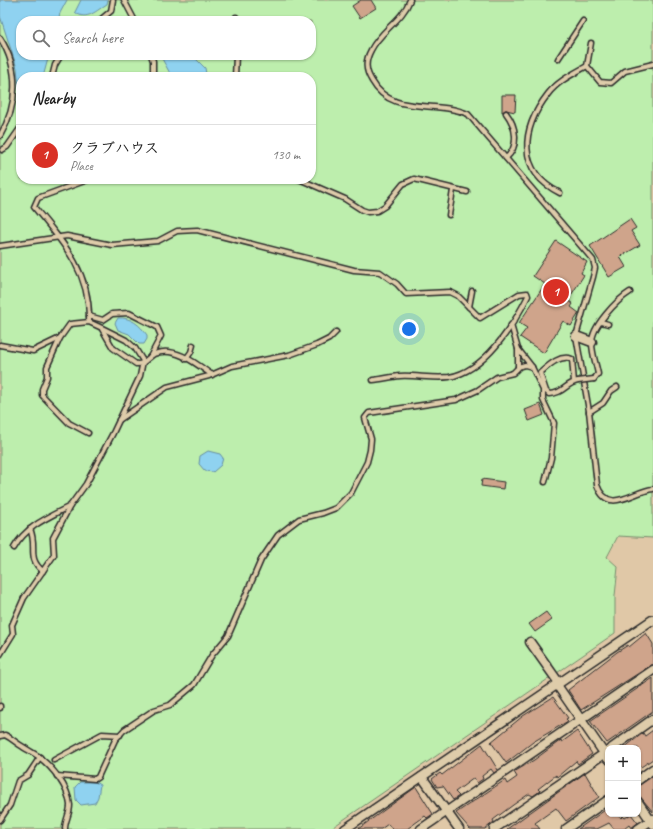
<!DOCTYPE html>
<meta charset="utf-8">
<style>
:root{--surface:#fff;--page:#f2f2f2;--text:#222;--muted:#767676;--line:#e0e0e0;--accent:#d93025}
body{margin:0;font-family:Caveat,"Klee One",sans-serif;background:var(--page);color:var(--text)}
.controls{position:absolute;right:12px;bottom:12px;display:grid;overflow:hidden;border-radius:8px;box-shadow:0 1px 3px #0004}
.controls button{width:36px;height:36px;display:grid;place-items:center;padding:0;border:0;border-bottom:1px solid var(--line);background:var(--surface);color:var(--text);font:20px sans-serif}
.you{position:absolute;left:409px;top:329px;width:14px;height:14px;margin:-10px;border:3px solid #fff;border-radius:50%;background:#1a73e8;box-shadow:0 0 0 6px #1a73e833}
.badge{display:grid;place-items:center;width:26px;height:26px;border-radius:50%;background:var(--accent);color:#fff;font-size:13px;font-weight:700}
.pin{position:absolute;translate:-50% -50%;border:2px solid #fff;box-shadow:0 1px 4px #0006}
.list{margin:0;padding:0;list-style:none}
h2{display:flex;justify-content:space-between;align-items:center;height:52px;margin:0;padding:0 16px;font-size:17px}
h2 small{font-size:13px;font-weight:400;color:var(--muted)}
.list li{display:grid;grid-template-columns:26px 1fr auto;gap:12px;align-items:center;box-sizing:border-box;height:60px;padding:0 16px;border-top:1px solid var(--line)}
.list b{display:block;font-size:15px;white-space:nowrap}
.list p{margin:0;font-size:13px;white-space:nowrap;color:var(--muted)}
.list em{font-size:13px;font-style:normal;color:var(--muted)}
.icon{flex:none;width:22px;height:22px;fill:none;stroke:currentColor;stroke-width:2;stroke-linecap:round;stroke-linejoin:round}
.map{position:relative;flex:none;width:653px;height:829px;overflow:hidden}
.search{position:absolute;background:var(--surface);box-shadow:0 1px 3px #0004;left:16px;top:16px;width:300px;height:44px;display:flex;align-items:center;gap:10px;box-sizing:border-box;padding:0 14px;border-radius:16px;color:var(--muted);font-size:15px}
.panel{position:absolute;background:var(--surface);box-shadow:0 1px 3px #0004;left:16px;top:72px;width:300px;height:112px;border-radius:16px}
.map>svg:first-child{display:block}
.green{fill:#bdeead;stroke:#748c6c;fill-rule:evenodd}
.water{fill:#8fd2f0;stroke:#678fa1}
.building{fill:#cfa48b;stroke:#2b2b2b}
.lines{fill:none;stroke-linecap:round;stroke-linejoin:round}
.service-casing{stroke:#2b2b2b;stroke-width:7}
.minor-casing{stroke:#2b2b2b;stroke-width:11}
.service{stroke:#deccaa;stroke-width:4}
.minor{stroke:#deccaa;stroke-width:8}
.service-bridge-casing{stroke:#2b2b2b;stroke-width:7;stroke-linecap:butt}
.service-bridge{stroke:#deccaa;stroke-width:4}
</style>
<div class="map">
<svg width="653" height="829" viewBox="0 0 653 829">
<rect width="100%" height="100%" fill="#e0c8a7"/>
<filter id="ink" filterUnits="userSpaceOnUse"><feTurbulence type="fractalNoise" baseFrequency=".025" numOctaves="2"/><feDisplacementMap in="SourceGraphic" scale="8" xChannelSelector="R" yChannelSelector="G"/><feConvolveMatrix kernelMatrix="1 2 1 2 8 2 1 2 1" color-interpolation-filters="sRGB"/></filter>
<g filter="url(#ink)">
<!-- green -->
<path class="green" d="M0,0H653V538L618,536L607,557L618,567L615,596V633L330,829H0ZM21,21H311V55H21ZM21,77H311V179H21Z"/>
<!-- water -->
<g class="water">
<polygon points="0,0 67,0 60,13 58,21 21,21 21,55 49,55 43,77 21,77 21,106 17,68 0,16"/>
<path d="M81,0H108L107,4C97,10 86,22 75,12Z"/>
<polygon points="160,55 192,55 205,68 206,74 203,77 172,77"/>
<path d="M118,318C131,317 140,325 147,335V339L144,344H139L129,334L118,330L115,323Z"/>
<polygon points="208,451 220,454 223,458 221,465 213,472 205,471 199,464 200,456"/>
<polygon points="80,782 95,782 100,785 98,797 95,803 81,805 76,800 75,787"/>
</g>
<!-- building -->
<g class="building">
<polygon points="361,0 371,0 376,8 360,18 352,6"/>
<polygon points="502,95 516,95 515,112 506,110 502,112"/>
<polygon points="630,219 636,228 631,231 640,245 620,257 626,267 609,277 590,246"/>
<polygon points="556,241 587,262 581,273 584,275 568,300 573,304 571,307 579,313 571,326 563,321 544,353 520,337 527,328 519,323 545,284 533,276"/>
<polygon points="540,404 544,415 529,421 525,410"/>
<polygon points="482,479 504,482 503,489 481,486"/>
<polygon points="546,612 552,620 535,632 529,624"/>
<polygon points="646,633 653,644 653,664 581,710 568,690 617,652 628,645 629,647"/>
<polygon points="653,678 653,711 607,743 590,721"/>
<polygon points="553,697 568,718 566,719 568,721 533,742 506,763 491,742 523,716"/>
<polygon points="653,730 653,759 641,767 638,763 638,748 624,748 643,733 645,736"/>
<polygon points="577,731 592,754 578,764 576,761 557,777 556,775 538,789 540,791 533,796 529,794 513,805 493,820 494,822 485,829 470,829 456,813 505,780 507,784 517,777 514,772 534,760 561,740 562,742"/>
<polygon points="482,744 498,770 494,773 491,769 482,776 483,779 477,783 474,778 455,792 459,796 453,800 443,786 437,787 432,779 440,773 442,775"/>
<polygon points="585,773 599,797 566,821 556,808 535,823 540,829 507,829"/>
<polygon points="653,776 653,812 638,794 638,786"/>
<polygon points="416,787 433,814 427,818 425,816 407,829 392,829 388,824 381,829 358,829"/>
<polygon points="608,808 608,814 618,814 621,818 623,816 625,818 631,814 638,823 631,828 629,825 624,829 614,829 609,823 597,829 578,829"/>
</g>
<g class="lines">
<!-- service casing -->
<g class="service-casing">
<g id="service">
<polyline points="124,0 135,21"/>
<path d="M410,0C402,21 381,30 371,50C365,61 365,70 372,81C392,117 434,99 468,114L593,260L595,268L593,277L576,336L589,411L597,485C608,516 633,491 653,489"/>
<polyline points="236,17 236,21"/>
<polyline points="99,21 111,11 113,0"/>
<path d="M0,38C20,69 18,105 0,136"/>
<polyline points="591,43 587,66 600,82 611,83 625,71 653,64"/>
<polyline points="151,55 153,61 153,77"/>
<polyline points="558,59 583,21"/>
<polyline points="52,77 55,65 61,55"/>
<polyline points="235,77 236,55"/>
<path d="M506,113C516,126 520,146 506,158"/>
<polyline points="2,150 7,147 21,127"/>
<polyline points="299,179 345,199 362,210 368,212 377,211 385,206 403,184 414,179 467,192"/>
<path d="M560,193C516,171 521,129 548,94C558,81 573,74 587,66"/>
<polyline points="449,215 453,190"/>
<path d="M0,246L67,236L112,245L158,241L177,231L197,230L354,270L380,272L397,284L406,294L450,292L458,296L480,318L519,294L527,293L528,296C513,326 485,371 449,377C432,379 416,375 400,376C391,377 382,379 373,380"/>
<polyline points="469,307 472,291"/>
<polyline points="89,316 103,320 112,314 129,313 157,327 161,336 150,357"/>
<path d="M89,322C91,273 63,242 34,207L38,198L90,179"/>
<polyline points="601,322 608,324"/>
<polyline points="511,325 518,349 532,367 543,390 543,400 554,423 551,458 545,482"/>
<path d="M102,329L113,348L136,364C144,365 147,358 154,354C174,345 197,364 212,375"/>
<polyline points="60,338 47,367 47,377 42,389 42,395 69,423 88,433"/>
<polyline points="0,345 33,351 60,338 70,324 89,322 102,328 126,340 135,348 143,361 140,376 113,433 86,484 70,506 53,538 54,555 24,598 12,625 13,634 0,655"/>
<polyline points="186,359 191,352 193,345"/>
<polyline points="518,367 525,365 532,367"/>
<path d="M594,379L598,374C596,364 592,353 592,343C591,327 617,300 630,292"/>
<path d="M574,382L572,359C560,354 548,366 540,373L546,391L549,394C563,394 566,383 578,381"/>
<polyline points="589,412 603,403 611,391 617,387"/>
<polyline points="119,420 167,387 209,376 232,366 289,355 317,345 329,339 336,332"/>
<path d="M30,529C38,546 26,558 43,571"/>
<path d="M14,548C26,526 49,517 70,506"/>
<polyline points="0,708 0,706"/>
<path d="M0,736L5,735C11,738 14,741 20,745C26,749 32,752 38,756C53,768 68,786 70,805C70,814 65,820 65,829"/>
<polyline points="54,760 102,734 120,735"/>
<polyline points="57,776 95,779 98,777 115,740 124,730 154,710 170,705 194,685 212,655 228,636 261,560 278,535 299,519 323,513 336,508 351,493 367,462 370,450 371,439 365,418 369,413 456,400 478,390 497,377 513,373 518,368 518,349"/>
<polyline points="0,820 10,805 18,781 28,775 40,757"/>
</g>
</g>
<!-- minor casing -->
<g class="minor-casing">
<g id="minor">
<polyline points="576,336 592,342"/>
<polyline points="530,642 559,683"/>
<polyline points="557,685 608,759"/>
<polyline points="612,748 653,719"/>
<polyline points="422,777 459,829"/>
<polyline points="638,780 653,769"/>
<polyline points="638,802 653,824"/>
<polyline points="345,829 652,620 653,621"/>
<polyline points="421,829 653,670"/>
<polyline points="494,829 608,751"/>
<polyline points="566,829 608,800"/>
<polyline points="638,829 653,819"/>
</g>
</g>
<!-- service -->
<use href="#service" class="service"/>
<!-- minor -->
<use href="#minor" class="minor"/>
<!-- service-bridge casing -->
<g class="service-bridge-casing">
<polyline id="service-bridge" points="578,381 594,379"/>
</g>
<!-- service-bridge -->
<use href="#service-bridge" class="service-bridge"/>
</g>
</g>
</svg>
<div class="controls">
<button>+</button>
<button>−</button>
</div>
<div class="you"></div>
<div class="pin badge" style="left:556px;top:292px">1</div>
<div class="search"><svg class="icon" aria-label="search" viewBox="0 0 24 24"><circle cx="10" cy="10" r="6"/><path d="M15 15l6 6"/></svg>Search here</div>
<section class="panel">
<h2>Nearby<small></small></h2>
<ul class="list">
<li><span class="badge">1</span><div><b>クラブハウス</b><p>Place</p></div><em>130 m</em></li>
</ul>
</section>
</div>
